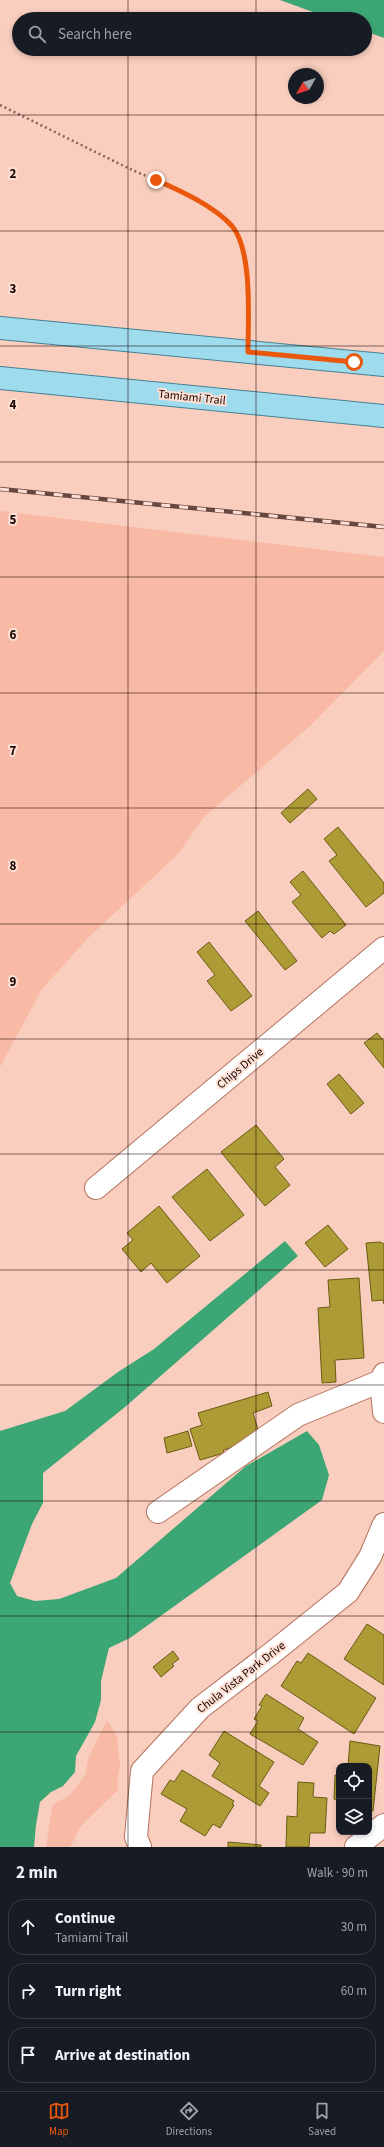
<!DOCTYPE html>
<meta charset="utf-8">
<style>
:root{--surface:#171b24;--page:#242831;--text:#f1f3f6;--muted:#9ea1a6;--line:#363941;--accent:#ea580c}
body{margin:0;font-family:"Source Sans 3",sans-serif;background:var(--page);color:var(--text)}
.controls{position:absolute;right:12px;bottom:12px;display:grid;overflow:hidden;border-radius:8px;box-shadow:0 2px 6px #0003}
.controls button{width:36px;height:36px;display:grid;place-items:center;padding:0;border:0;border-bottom:1px solid var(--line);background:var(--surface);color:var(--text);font:20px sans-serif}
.compass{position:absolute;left:288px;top:68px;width:36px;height:36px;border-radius:50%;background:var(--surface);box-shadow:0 2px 6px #0003;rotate:231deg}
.stop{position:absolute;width:12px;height:12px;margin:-9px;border:3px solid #ea580c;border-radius:50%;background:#fff}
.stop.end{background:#ea580c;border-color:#fff;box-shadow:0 1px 4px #0008}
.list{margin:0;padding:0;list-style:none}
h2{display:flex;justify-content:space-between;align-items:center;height:52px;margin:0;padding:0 16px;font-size:17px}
h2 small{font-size:13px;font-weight:400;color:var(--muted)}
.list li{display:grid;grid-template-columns:26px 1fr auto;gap:12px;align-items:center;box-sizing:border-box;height:56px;margin:0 8px 8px;padding:0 8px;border:1px solid var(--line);border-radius:16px}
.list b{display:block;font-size:15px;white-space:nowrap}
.list p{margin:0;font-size:13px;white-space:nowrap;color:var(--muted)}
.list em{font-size:13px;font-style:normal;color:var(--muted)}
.icon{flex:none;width:22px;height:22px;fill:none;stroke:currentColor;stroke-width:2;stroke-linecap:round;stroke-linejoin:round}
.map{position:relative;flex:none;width:384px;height:1847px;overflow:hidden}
.search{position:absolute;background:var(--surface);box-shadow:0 2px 6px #0003;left:12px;right:12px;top:12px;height:44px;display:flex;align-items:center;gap:10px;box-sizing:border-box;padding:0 14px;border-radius:22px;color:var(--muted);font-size:15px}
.sheet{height:244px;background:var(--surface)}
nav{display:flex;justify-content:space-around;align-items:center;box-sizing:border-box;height:56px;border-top:1px solid var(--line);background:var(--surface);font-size:11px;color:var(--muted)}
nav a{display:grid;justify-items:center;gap:2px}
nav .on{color:var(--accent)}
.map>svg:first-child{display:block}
.green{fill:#f9baa5}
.water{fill:#3da675}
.building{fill:#ad9c35;stroke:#685c13}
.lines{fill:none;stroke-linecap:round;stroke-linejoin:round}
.minor-casing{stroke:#b4725c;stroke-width:24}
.major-casing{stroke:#458093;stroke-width:24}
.path{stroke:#836259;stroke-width:2.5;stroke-dasharray:2 3;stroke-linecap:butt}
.minor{stroke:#fff;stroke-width:22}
.major{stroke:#9ddbed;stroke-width:22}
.rail-casing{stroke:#664840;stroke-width:4.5}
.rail{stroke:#fddfd4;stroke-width:3;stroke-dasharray:9;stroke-linecap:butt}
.route{stroke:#ea580c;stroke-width:5}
.grid{fill:none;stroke:#1c0501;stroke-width:1;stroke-opacity:0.55}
.labels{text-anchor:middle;stroke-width:4;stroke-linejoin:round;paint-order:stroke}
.street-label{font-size:12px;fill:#1c0501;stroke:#fddfd4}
.grid-label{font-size:13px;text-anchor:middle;font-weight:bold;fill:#1c0501;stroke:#fddfd4;stroke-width:4;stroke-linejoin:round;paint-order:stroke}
</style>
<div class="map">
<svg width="384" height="1847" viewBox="0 0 384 1847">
<rect width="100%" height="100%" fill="#facebf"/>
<!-- green -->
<g class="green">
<polygon points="0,511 384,557 384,651 309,727 204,817 178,854 88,938 42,989 0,1067"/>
<polygon points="107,1720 117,1736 120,1766 117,1782 118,1790 81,1826 70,1847 46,1847 52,1807 57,1802 70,1795 85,1775 88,1759"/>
</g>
<!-- water -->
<g class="water">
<polygon points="280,0 384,0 384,38 365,31 365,19 332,19"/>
<polygon points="285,1241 298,1256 125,1407 43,1473 43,1503 32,1524 10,1583 17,1596 35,1601 59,1599 116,1578 246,1466 307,1431 319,1445 329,1475 322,1500 130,1638 109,1648 101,1681 101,1700 95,1722 76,1756 75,1772 63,1786 51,1792 40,1802 36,1825 34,1847 0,1847 0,1431 65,1411 118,1372 154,1349"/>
</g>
<!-- building -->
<g class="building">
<polygon points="308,789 317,799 290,823 281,813"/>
<polygon points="338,827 384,883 384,893 366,907 329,861 337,855 324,839"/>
<polygon points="303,871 346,925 334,934 330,931 322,938 292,902 301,895 290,882"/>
<polygon points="258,911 297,961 285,970 245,921"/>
<polygon points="209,942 252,996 231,1011 207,981 215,975 197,952"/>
<polygon points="377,1033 384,1041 384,1068 364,1043"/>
<polygon points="339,1074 364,1103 351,1114 327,1084"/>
<polygon points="256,1125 284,1159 275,1167 290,1185 265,1206 221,1152"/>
<polygon points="207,1169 244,1215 210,1241 172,1197"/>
<polygon points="159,1206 200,1256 167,1283 151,1263 141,1272 122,1249 133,1240 127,1233"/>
<polygon points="328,1225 348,1249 325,1267 305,1243"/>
<polygon points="380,1242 384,1244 384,1304 383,1300 372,1301 366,1243"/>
<polygon points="359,1278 364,1358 335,1360 336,1382 322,1383 318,1308 330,1307 328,1280"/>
<polygon points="268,1392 272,1406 253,1413 260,1436 253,1441 223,1450 224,1453 200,1460 190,1429 202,1425 198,1413"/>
<polygon points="188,1431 192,1446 167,1453 164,1438"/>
<polygon points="367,1624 384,1635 384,1685 344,1659"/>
<polygon points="173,1651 179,1659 172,1664 174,1666 161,1677 153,1667"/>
<polygon points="308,1653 376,1698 354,1734 281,1686 297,1661 301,1663"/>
<polygon points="266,1694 304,1718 298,1729 318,1742 303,1765 250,1734 258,1721 254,1719 262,1706 259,1705"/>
<polygon points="224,1731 274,1762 259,1786 269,1793 260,1806 212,1776 220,1763 209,1755"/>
<polygon points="350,1741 380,1746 373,1811 369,1810 369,1766 348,1766"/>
<polygon points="182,1770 234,1801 232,1804 234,1805 220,1828 213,1824 205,1836 180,1821 187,1809 161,1794 170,1780 174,1782"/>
<polygon points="335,1775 339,1775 339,1800 334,1799"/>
<polygon points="298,1782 314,1783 313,1797 327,1798 325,1833 310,1833 309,1847 286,1847 287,1816 297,1817"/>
<polygon points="228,1842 261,1845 261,1847 228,1847"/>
</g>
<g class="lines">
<!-- minor casing -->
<g class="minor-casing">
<g id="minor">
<polyline points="96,1188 384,948"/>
<polyline points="381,1381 384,1412"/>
<polyline points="158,1512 298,1415 381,1381 384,1374"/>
<polyline points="140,1847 136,1837 142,1771 200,1708 272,1653 348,1592 370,1557 384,1524"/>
<polyline points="356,1847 384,1825"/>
</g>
</g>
<!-- major casing -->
<g class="major-casing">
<g id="major">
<polyline points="0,328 384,365"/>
<polyline points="0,378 384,416"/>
</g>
</g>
<!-- path -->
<path class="path" d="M0,105C43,126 85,147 128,168C156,181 215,203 233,227C252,252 248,298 248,328"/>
<!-- minor -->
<use href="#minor" class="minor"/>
<!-- major -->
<use href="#major" class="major"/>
<!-- rail casing -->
<g class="rail-casing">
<polyline id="rail" points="0,489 384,527"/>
</g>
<!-- rail -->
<use href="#rail" class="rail"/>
</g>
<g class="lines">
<!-- route -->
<path class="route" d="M156,180C181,191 214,206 232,226C253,251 248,320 248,352L354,362"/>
</g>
<!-- grid -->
<path class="grid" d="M128,0V19M256,0V19M128,49V1847M256,49V1847M0,115H384M0,231H384M0,346H384M0,462H384M0,577H384M0,693H384M0,808H384M0,924H384M0,1039H384M0,1154H384M0,1270H384M0,1385H384M0,1501H384M0,1616H384M0,1732H384"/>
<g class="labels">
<!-- street labels -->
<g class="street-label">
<text transform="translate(192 397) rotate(6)" y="4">Tamiami Trail</text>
<text transform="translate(240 1068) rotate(-40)" y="4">Chips Drive</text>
<text transform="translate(241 1677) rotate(-38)" y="4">Chula Vista Park Drive</text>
</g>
</g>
<g class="grid-label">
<text x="13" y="178">2</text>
<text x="13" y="293">3</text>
<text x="13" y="409">4</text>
<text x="13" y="524">5</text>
<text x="13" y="639">6</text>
<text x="13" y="755">7</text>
<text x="13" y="870">8</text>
<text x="13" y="986">9</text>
</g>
</svg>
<div class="controls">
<button><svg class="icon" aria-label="locate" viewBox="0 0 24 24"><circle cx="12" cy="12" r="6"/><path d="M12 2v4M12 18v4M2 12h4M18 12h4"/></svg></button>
<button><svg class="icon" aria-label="layers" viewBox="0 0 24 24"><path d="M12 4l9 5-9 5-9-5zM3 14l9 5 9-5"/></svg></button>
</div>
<svg class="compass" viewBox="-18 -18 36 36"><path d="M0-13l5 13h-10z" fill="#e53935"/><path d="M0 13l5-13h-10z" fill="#9ea1a6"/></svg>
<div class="stop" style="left:354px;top:362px"></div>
<div class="stop end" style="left:156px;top:180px"></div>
<div class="search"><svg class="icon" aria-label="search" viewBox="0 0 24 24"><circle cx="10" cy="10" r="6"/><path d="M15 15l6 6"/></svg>Search here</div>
</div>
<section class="sheet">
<h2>2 min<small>Walk · 90 m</small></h2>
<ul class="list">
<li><svg class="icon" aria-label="ahead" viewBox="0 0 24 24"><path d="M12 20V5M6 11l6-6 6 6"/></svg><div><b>Continue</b><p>Tamiami Trail</p></div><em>30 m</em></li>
<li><svg class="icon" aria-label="right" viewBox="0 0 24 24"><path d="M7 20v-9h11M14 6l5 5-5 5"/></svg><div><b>Turn right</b></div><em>60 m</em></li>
<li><svg class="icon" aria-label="arrive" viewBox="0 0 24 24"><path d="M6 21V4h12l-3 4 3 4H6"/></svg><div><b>Arrive at destination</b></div></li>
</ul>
</section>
<nav>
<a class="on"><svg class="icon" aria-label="map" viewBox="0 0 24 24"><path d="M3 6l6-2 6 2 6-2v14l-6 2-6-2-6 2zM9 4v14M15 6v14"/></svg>Map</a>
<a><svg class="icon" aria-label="directions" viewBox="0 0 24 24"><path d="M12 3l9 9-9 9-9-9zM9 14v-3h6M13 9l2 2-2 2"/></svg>Directions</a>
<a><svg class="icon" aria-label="saved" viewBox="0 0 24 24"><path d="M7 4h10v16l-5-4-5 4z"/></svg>Saved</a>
</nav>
